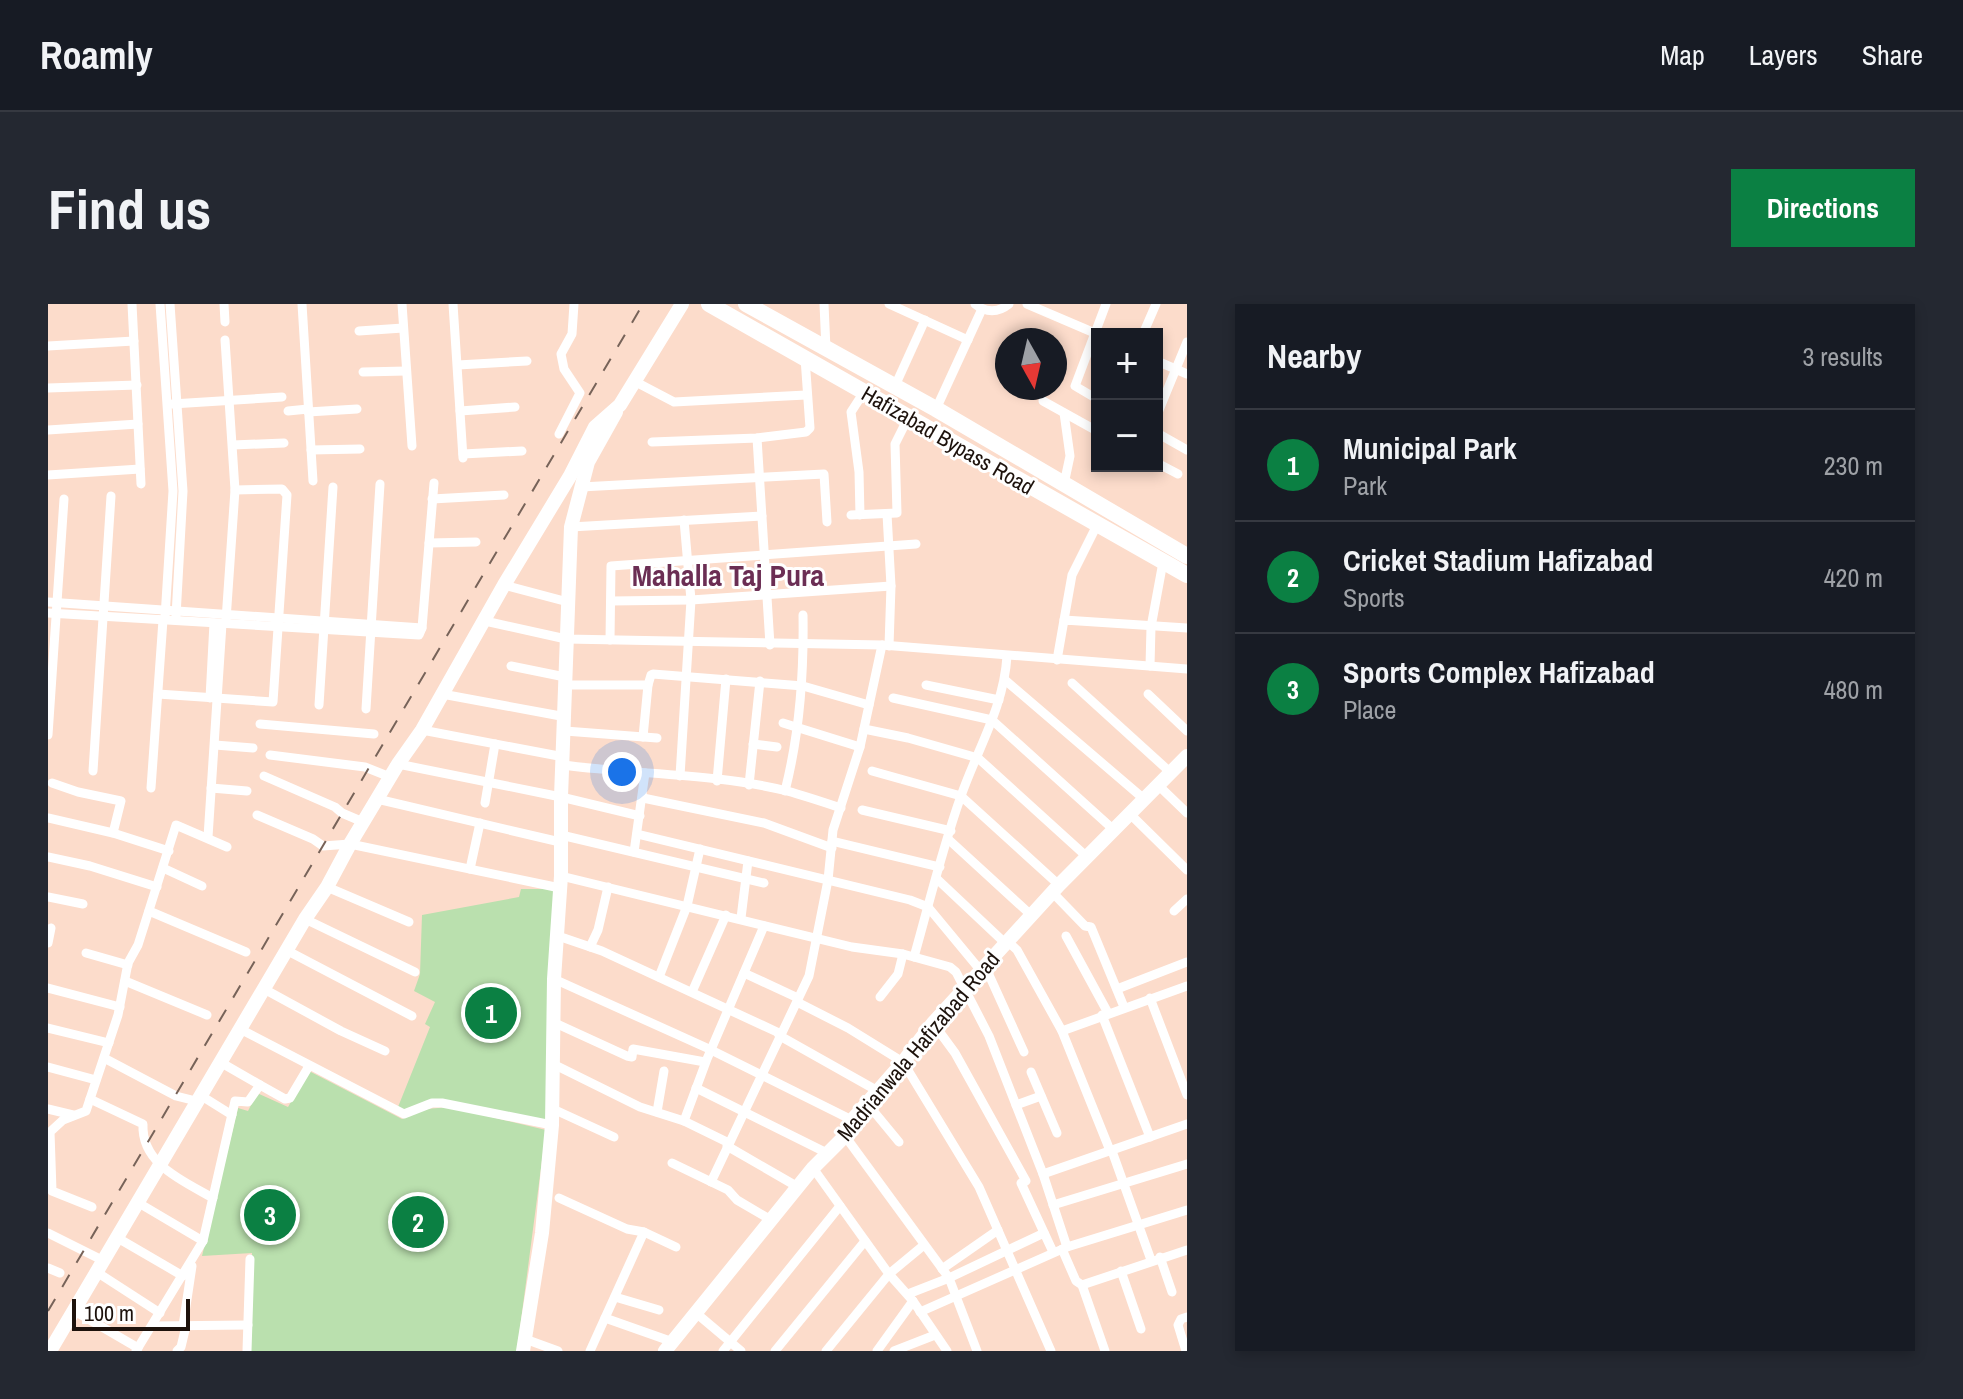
<!DOCTYPE html>
<meta charset="utf-8">
<style>
:root{--surface:#171b24;--page:#242831;--text:#f1f3f6;--muted:#9ea1a6;--line:#363941;--accent:#0b8043}
body{margin:0;font-family:"Archivo Narrow",sans-serif;background:var(--page);color:var(--text)}
.controls{position:absolute;right:24px;top:24px;display:grid;overflow:hidden;border-radius:0px;box-shadow:0 4px 12px #0003}
.controls button{width:72px;height:72px;display:grid;place-items:center;padding:0;border:0;border-bottom:2px solid var(--line);background:var(--surface);color:var(--text);font:40px sans-serif}
.compass{position:absolute;left:947px;top:24px;width:72px;height:72px;border-radius:50%;background:var(--surface);box-shadow:0 4px 12px #0003;rotate:172deg}
.scale{position:absolute;left:24px;bottom:20px;width:118px;box-sizing:border-box;padding-left:8px;border:4px solid #1d120c;border-top:0;font-size:22px;line-height:28px;white-space:nowrap;color:#1d120c;-webkit-text-stroke:6px #fff;paint-order:stroke}
.you{position:absolute;left:574px;top:468px;width:28px;height:28px;margin:-20px;border:6px solid #fff;border-radius:50%;background:#1a73e8;box-shadow:0 0 0 12px #1a73e833}
.badge{display:grid;place-items:center;width:52px;height:52px;border-radius:50%;background:var(--accent);color:#fff;font-size:26px;font-weight:700}
.pin{position:absolute;translate:-50% -50%;border:4px solid #fff;box-shadow:0 2px 8px #0006}
.list{margin:0;padding:0;list-style:none}
h2{display:flex;justify-content:space-between;align-items:center;height:104px;margin:0;padding:0 32px;font-size:34px}
h2 small{font-size:26px;font-weight:400;color:var(--muted)}
.list li{display:grid;grid-template-columns:52px 1fr auto;gap:24px;align-items:center;box-sizing:border-box;height:112px;padding:0 32px;border-top:2px solid var(--line)}
.list b{display:block;font-size:30px;white-space:nowrap}
.list p{margin:0;font-size:26px;white-space:nowrap;color:var(--muted)}
.list em{font-size:26px;font-style:normal;color:var(--muted)}
.map{position:relative;flex:none;width:1139px;height:1047px;overflow:hidden;border-radius:0px}
header{display:flex;align-items:center;gap:48px;box-sizing:border-box;height:112px;padding:0 40px;background:var(--surface);border-bottom:2px solid var(--line)}
header strong{font-size:38px}
nav{display:flex;gap:44px;margin-inline-start:auto;font-size:28px}
.intro{display:flex;align-items:center;justify-content:space-between;box-sizing:border-box;height:192px;padding:0 48px}
h1{margin:0;font-size:56px}
.button{padding:20px 36px;border-radius:0px;background:var(--accent);color:#fff;font-size:28px;font-weight:700}
main{display:flex;gap:48px;padding:0 48px}
aside{flex:1;background:var(--surface);border-radius:0px;box-shadow:0 4px 12px #0003}
.map>svg:first-child{display:block}
.green{fill:#bae0ae}
.lines{fill:none;stroke-linecap:round;stroke-linejoin:round}
.street{stroke:#fff;stroke-width:9}
.secondary{stroke:#fff;stroke-width:14}
.primary{stroke:#fff;stroke-width:14}
.highway{stroke:#fff;stroke-width:16}
.rail{stroke:#776359;stroke-width:2;stroke-dasharray:14 14;stroke-linecap:butt}
.labels{text-anchor:middle;stroke-width:6;stroke-linejoin:round;paint-order:stroke}
.street-label{font-size:22px;fill:#1d120c;stroke:#fff}
.district-label{font-size:30px;font-weight:bold;fill:#6b2e54;stroke:#fff}
</style>
<header>
<strong>Roamly</strong>
<nav><a>Map</a><a>Layers</a><a>Share</a></nav>
</header>
<div class="intro"><h1>Find us</h1><a class="button">Directions</a></div>
<main>
<div class="map">
<svg width="1139" height="1047" viewBox="0 0 1139 1047">
<rect width="100%" height="100%" fill="#fcdccb"/>
<!-- green -->
<g class="green">
<polygon points="473,585 506,585 500,817 385,795 355,806 350,803 382,723 377,720 387,698 366,687 372,670 374,611 471,593"/>
<polygon points="261,767 354,815 378,805 402,803 498,826 469,1047 201,1047 204,949 154,952 190,804 200,807 209,789 240,803"/>
</g>
<g class="lines">
<!-- street -->
<g class="street">
<polyline points="84,0 93,180"/>
<polyline points="112,0 125,187 117,313"/>
<polyline points="122,0 135,187 128,312"/>
<polyline points="176,0 177,18"/>
<polyline points="254,0 265,177"/>
<polyline points="354,0 364,142"/>
<polyline points="405,0 415,154"/>
<polyline points="776,0 778,45"/>
<polyline points="841,0 920,36"/>
<path d="M927,0C938,9 950,9 961,0"/>
<polyline points="979,0 1049,30"/>
<polyline points="311,27 355,24"/>
<polyline points="1095,30 1108,0"/>
<polyline points="177,36 187,186 178,316"/>
<polyline points="0,42 86,37"/>
<polyline points="1109,57 1139,70"/>
<polyline points="410,61 479,57"/>
<polyline points="315,68 358,67"/>
<polyline points="586,77 626,98 758,91"/>
<polyline points="847,82 877,16"/>
<polyline points="0,84 89,81"/>
<polyline points="1049,95 1027,82 1058,0"/>
<polyline points="995,97 1049,127"/>
<polyline points="124,100 234,93"/>
<polyline points="888,105 934,5"/>
<polyline points="240,107 260,105"/>
<polyline points="412,107 467,103"/>
<polyline points="260,108 309,105"/>
<polyline points="1016,109 1022,152 1016,180"/>
<polyline points="1109,111 1139,38"/>
<polyline points="0,126 90,120"/>
<polyline points="1109,129 1139,146"/>
<polyline points="511,130 532,89 516,65 513,50 524,30 526,0"/>
<polyline points="709,134 722,341"/>
<polyline points="604,138 709,134 758,128 762,124 757,54"/>
<polyline points="185,141 236,139"/>
<polyline points="263,146 312,145"/>
<polyline points="415,150 474,147"/>
<polyline points="1109,159 1130,170"/>
<polyline points="0,171 92,165"/>
<polyline points="533,183 776,170 779,218"/>
<polyline points="384,195 456,191"/>
<polyline points="839,210 843,282 841,342"/>
<polyline points="803,211 849,209 847,140 860,114"/>
<polyline points="812,211 811,168 803,108 816,88"/>
<polyline points="523,223 714,212"/>
<polyline points="381,239 428,238"/>
<polyline points="456,281 520,298"/>
<polyline points="563,297 643,296 843,282"/>
<polyline points="0,298 374,324"/>
<polyline points="0,309 371,331 374,324 386,179"/>
<polyline points="1016,316 1024,271 1049,221"/>
<polyline points="437,317 518,335 834,341 1139,365"/>
<polyline points="562,336 563,262 868,240"/>
<polyline points="1009,356 1016,316 1139,324"/>
<polyline points="463,362 517,373"/>
<polyline points="1102,362 1103,323 1115,258"/>
<polyline points="957,376 1096,495"/>
<polyline points="1024,379 1122,468"/>
<polyline points="517,381 600,381 603,371 605,370 755,382 821,401"/>
<polyline points="878,381 951,396"/>
<polyline points="110,390 225,398 239,191 234,185 187,186"/>
<polyline points="394,390 518,413"/>
<polyline points="1100,390 1139,427"/>
<polyline points="162,394 166,319"/>
<polyline points="845,394 944,416 1066,526"/>
<polyline points="271,401 285,183"/>
<polyline points="318,405 332,180"/>
<polyline points="735,419 812,443"/>
<polyline points="212,420 326,430"/>
<polyline points="816,425 860,434 930,454 1038,552"/>
<polyline points="374,426 516,453"/>
<polyline points="517,427 609,434"/>
<polyline points="0,431 16,195"/>
<polyline points="595,433 600,381"/>
<polyline points="705,440 729,443"/>
<polyline points="167,441 205,444"/>
<polyline points="222,451 317,463 342,473"/>
<polyline points="350,460 513,493 592,512"/>
<path d="M515,461C589,471 667,469 739,487C757,492 775,498 793,504"/>
<polyline points="45,467 63,192"/>
<polyline points="824,467 913,492 1011,581"/>
<polyline points="216,472 287,503 294,509 315,518"/>
<polyline points="632,472 643,296 636,216"/>
<polyline points="669,477 678,375"/>
<polyline points="4,479 30,488 73,497 65,529"/>
<polyline points="701,481 712,377"/>
<polyline points="1110,481 1139,509"/>
<polyline points="103,484 115,316"/>
<polyline points="163,484 199,487"/>
<path d="M737,487C752,428 756,371 755,311"/>
<polyline points="595,494 716,519 784,544"/>
<polyline points="329,495 512,538"/>
<polyline points="437,499 447,440"/>
<polyline points="814,506 903,527"/>
<polyline points="1081,509 1139,566"/>
<polyline points="209,511 265,535 275,542 302,540 512,584"/>
<polyline points="0,514 65,529 121,547"/>
<polyline points="589,530 862,596 880,603 933,667"/>
<polyline points="513,531 716,579"/>
<polyline points="160,533 174,320"/>
<polyline points="900,535 983,611"/>
<polyline points="784,537 892,563"/>
<polyline points="586,548 597,469"/>
<polyline points="0,553 42,562 109,583"/>
<polyline points="115,564 154,582"/>
<polyline points="422,565 432,519"/>
<polyline points="513,572 804,643 855,650 902,663 908,668 941,732 995,870 1019,943"/>
<polyline points="889,575 957,639"/>
<polyline points="279,583 361,618"/>
<polyline points="1004,588 1037,622 1043,623 1076,703"/>
<polyline points="0,593 35,600"/>
<polyline points="101,607 198,648"/>
<polyline points="1126,607 1139,595"/>
<polyline points="693,614 700,557"/>
<polyline points="257,615 367,668"/>
<polyline points="510,632 554,647 729,728 732,732 828,786"/>
<polyline points="1018,632 1060,709"/>
<polyline points="959,637 969,646 1014,727 1061,844 1064,847 1103,956"/>
<polyline points="0,639 3,624"/>
<polyline points="542,643 550,626 560,583"/>
<polyline points="238,646 364,712"/>
<polyline points="38,649 80,661"/>
<path d="M866,653C881,600 894,545 913,492C929,446 956,403 959,352"/>
<polyline points="937,662 976,748"/>
<polyline points="696,669 750,694"/>
<polyline points="611,673 639,602 652,545"/>
<polyline points="506,675 659,744 804,816"/>
<polyline points="77,677 159,711"/>
<polyline points="0,684 72,703"/>
<polyline points="216,685 293,727 337,747"/>
<polyline points="1069,685 1139,658"/>
<polyline points="644,688 678,611"/>
<polyline points="832,693 850,670 855,650"/>
<polyline points="1102,694 1139,791"/>
<polyline points="749,698 800,724 855,758 931,883 1003,1047"/>
<polyline points="1054,711 1102,833"/>
<polyline points="507,719 579,752 584,753 585,745 657,758"/>
<polyline points="885,719 907,749 978,877 973,879 1005,948"/>
<polyline points="0,724 61,739"/>
<polyline points="192,725 356,810 384,799 394,799 504,821"/>
<polyline points="1014,727 1139,682"/>
<polyline points="56,754 128,792 148,797"/>
<polyline points="172,758 212,781"/>
<polyline points="505,760 592,803 636,817 681,839"/>
<polyline points="0,763 48,776"/>
<polyline points="983,768 1009,829"/>
<polyline points="648,784 779,849"/>
<polyline points="152,791 184,811"/>
<path d="M42,795L95,820C93,860 135,877 165,894"/>
<polyline points="818,798 851,838"/>
<polyline points="968,801 993,792"/>
<polyline points="0,805 25,811"/>
<polyline points="505,805 566,833"/>
<polyline points="609,808 616,767"/>
<polyline points="636,817 659,755 716,622"/>
<polyline points="797,832 901,974 929,1047"/>
<polyline points="679,842 750,883"/>
<polyline points="624,859 680,886 689,896 723,916"/>
<polyline points="765,864 841,970 865,997 899,1047"/>
<polyline points="995,870 1139,820"/>
<polyline points="663,878 761,672 780,576 785,526 812,443 834,341"/>
<polyline points="511,894 579,925 596,928 628,943"/>
<polyline points="89,898 155,937"/>
<polyline points="1005,901 1139,860"/>
<polyline points="44,903 4,887 2,828 15,816 38,807 70,711 80,659 90,641 128,521 179,543"/>
<polyline points="0,929 54,956"/>
<polyline points="68,933 135,972"/>
<polyline points="1014,945 1028,977 1034,981 1139,946"/>
<polyline points="1112,953 1124,988"/>
<polyline points="0,964 12,969"/>
<polyline points="894,965 950,926"/>
<polyline points="47,967 112,1009"/>
<polyline points="1073,967 1093,1025"/>
<polyline points="1034,981 1057,1047"/>
<polyline points="860,990 901,974 996,929"/>
<polyline points="567,993 611,1006"/>
<polyline points="25,1006 90,1044"/>
<polyline points="872,1008 1019,943 1139,906"/>
<polyline points="648,1009 693,1047"/>
<polyline points="557,1014 625,1038"/>
<polyline points="104,1022 200,1021"/>
<polyline points="135,1022 144,962"/>
<polyline points="477,1035 510,1047"/>
<polyline points="88,1047 155,937 187,797 200,798 212,781 237,795 242,794 261,762"/>
<polyline points="129,1047 133,1043 138,1022"/>
<polyline points="199,1047 202,955"/>
<polyline points="542,1047 596,928"/>
<polyline points="675,1047 792,902"/>
<polyline points="727,1047 817,937"/>
<polyline points="778,1047 841,970 876,941"/>
<polyline points="829,1047 865,997"/>
<polyline points="846,1047 887,1031"/>
<polyline points="1138,1047 1130,1021 1133,1015 1139,1013"/>
</g>
<!-- secondary -->
<g class="secondary">
<polyline points="2,1047 257,615 279,583 302,540 350,460 374,426 456,281 522,172 547,123 572,101 634,0"/>
<polyline points="475,1047 494,929 504,821 506,675 513,572 513,493 523,223 540,158 568,108"/>
</g>
<!-- primary -->
<polyline class="primary" points="617,1047 765,864 797,832 804,816 855,758 885,719 1011,581 1139,452"/>
<!-- highway -->
<g class="highway">
<polyline points="661,0 1139,271"/>
<polyline points="698,0 888,105 1139,252"/>
</g>
<!-- rail -->
<polyline class="rail" points="0,1007 595,0"/>
</g>
<g class="labels">
<!-- street labels -->
<g class="street-label">
<text transform="translate(900 136) rotate(30)" y="8">Hafizabad Bypass Road</text>
<text transform="translate(870 742) rotate(-50)" y="8">Madrianwala Hafizabad Road</text>
</g>
<!-- district labels -->
<g class="district-label">
<text x="680" y="282">Mahalla Taj Pura</text>
</g>
</g>
</svg>
<div class="controls">
<button>+</button>
<button>−</button>
</div>
<svg class="compass" viewBox="-18 -18 36 36"><path d="M0-13l5 13h-10z" fill="#e53935"/><path d="M0 13l5-13h-10z" fill="#9ea1a6"/></svg>
<div class="scale">100 m</div>
<div class="you"></div>
<div class="pin badge" style="left:443px;top:709px">1</div>
<div class="pin badge" style="left:370px;top:918px">2</div>
<div class="pin badge" style="left:222px;top:911px">3</div>
</div>
<aside>
<h2>Nearby<small>3 results</small></h2>
<ul class="list">
<li><span class="badge">1</span><div><b>Municipal Park</b><p>Park</p></div><em>230 m</em></li>
<li><span class="badge">2</span><div><b>Cricket Stadium Hafizabad</b><p>Sports</p></div><em>420 m</em></li>
<li><span class="badge">3</span><div><b>Sports Complex Hafizabad</b><p>Place</p></div><em>480 m</em></li>
</ul>
</aside>
</main>
